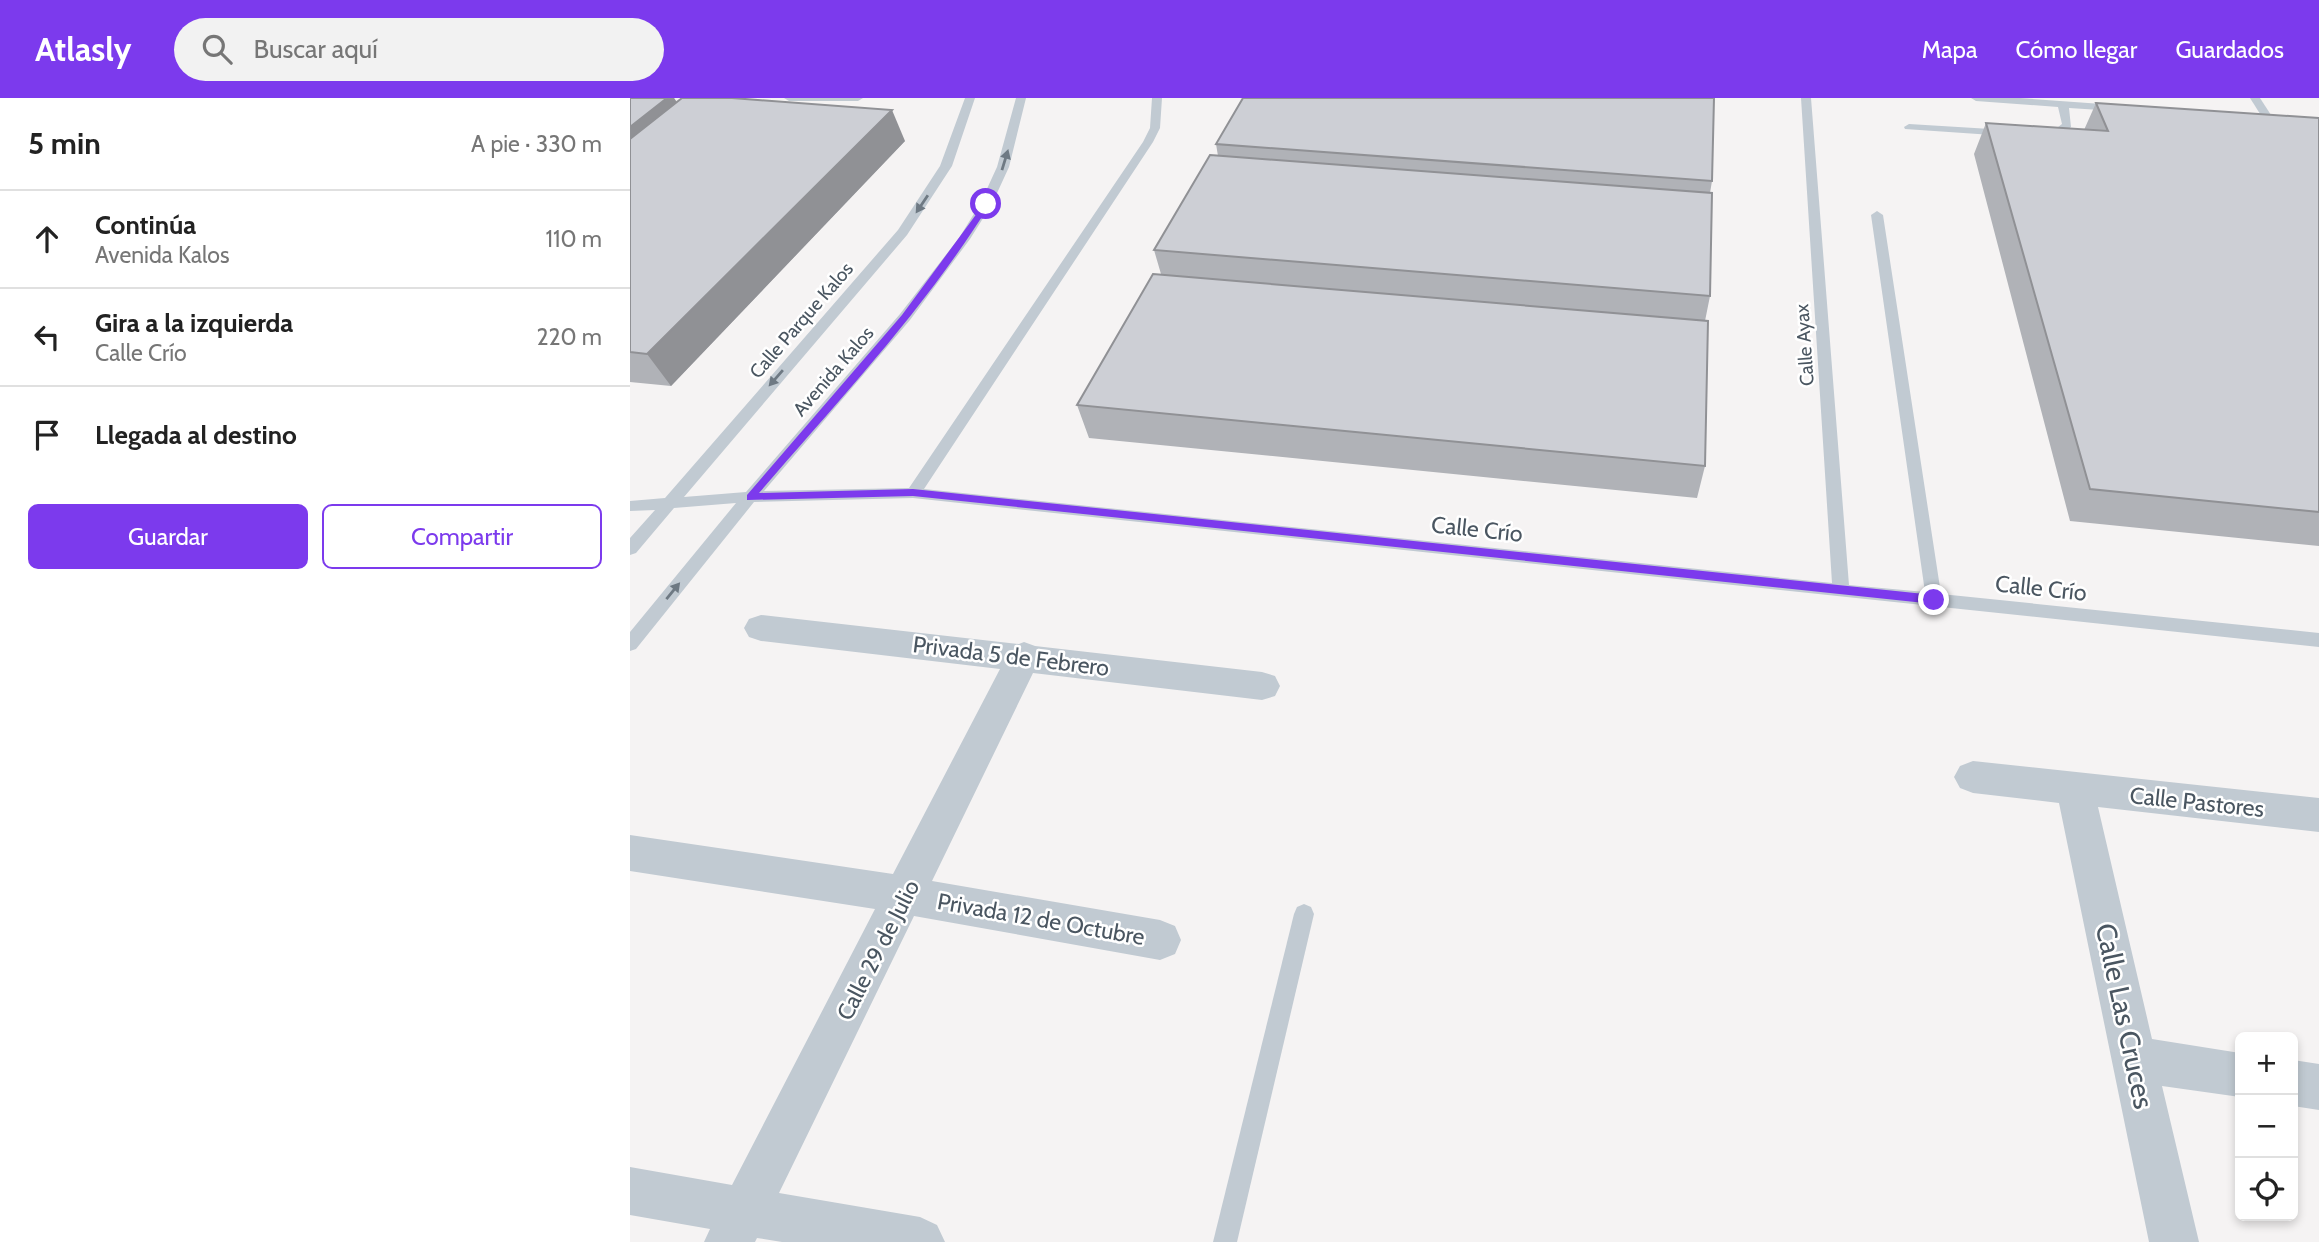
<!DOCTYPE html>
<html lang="es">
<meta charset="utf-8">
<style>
:root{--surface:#fff;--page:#f2f2f2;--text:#222;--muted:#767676;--line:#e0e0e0;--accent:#7c3aed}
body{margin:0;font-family:Cabin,sans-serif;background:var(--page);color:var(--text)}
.controls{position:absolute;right:21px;bottom:21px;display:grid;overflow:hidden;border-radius:10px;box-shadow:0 4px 10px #0003}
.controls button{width:63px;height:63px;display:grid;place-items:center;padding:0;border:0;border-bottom:2px solid var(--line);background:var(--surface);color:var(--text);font:35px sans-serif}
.stop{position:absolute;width:21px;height:21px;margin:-16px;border:5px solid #7c3aed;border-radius:50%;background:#fff}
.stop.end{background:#7c3aed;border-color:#fff;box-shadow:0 2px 7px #0008}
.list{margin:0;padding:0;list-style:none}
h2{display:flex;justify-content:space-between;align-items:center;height:91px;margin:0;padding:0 28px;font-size:30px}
h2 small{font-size:23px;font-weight:400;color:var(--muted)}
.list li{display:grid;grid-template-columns:46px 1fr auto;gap:21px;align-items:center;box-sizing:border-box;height:98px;padding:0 28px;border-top:2px solid var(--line)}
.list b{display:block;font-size:26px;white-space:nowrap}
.list p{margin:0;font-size:23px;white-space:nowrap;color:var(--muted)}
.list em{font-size:23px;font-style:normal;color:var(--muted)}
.actions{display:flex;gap:14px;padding:21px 28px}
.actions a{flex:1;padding:16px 0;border:2px solid var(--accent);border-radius:10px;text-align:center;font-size:24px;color:var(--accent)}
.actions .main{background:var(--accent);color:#fff}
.icon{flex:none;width:38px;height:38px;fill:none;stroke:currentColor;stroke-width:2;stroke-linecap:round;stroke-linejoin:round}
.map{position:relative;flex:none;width:1689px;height:1144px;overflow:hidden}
header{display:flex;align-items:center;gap:42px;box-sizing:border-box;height:98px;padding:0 35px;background:var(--accent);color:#fff}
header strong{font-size:33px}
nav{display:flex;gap:38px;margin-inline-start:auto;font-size:24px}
.search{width:490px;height:63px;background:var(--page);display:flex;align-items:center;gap:18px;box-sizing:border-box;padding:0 24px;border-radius:38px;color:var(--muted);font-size:26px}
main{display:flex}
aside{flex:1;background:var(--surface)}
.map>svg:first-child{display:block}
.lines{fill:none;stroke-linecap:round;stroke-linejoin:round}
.service{fill:#c1cad2;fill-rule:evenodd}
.minor{fill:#c1cad2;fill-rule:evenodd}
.wall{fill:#b0b2b7}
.shaded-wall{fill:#909195}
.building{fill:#cdcfd5;stroke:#909195;stroke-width:2}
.oneway{fill:#6e7983}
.route{fill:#7c3aed}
.labels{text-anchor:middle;stroke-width:5;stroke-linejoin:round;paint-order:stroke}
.far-street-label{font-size:19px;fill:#4a5661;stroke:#fff}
.street-label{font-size:23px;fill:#4a5661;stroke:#fff}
.near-street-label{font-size:28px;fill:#4a5661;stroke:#fff}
</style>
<header>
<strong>Atlasly</strong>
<div class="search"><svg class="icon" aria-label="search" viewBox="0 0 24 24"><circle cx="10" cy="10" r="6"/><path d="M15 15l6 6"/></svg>Buscar aquí</div>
<nav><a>Mapa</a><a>Cómo llegar</a><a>Guardados</a></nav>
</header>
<main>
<aside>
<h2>5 min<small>A pie · 330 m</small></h2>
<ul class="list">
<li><svg class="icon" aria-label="ahead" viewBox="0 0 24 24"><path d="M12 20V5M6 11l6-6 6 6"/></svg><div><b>Continúa</b><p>Avenida Kalos</p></div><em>110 m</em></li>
<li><svg class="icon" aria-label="left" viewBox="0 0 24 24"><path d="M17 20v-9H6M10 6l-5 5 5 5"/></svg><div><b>Gira a la izquierda</b><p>Calle Crío</p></div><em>220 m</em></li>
<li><svg class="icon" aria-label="arrive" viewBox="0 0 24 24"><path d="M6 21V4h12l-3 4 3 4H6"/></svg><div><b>Llegada al destino</b></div></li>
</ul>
<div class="actions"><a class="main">Guardar</a><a>Compartir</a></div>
</aside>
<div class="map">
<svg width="1689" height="1144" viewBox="0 0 1689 1144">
<rect width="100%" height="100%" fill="#f5f3f3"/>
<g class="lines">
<!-- service -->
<g class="service">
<polygon points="154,0 233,0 228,3 159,3"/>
<polygon points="335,0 345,0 322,68 277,137 54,399 116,394 270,216 329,140 350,106 367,69 386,0 396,0 379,69 362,106 340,141 280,222 134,393 279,390 513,44 520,30 522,0 532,0 530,30 523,44 294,391 1202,485 1171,0 1181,0 1219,487 1295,494 1241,117 1247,113 1253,117 1311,496 1689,535 1689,549 283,400 124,404 6,551 0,553 0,534 106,405 44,410 6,455 0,457 0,440 25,412 0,413 0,403 35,400 268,132 310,68"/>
<path d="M1341,0H1390L1486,7L1491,10L1486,13L1439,10L1441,29C1431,37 1424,42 1411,39V35L1423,33L1432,26L1428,9L1346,3Z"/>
<polygon points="1620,0 1630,0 1641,17 1640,19 1632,19"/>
<polygon points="1279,26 1377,32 1382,35 1377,38 1275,31 1274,29"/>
<polygon points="674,806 681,809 684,816 607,1144 583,1144 664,816 667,809"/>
</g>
<!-- minor -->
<g class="minor">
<polygon points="131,517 389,546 394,544 405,548 632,574 645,578 650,588 645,598 632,602 403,575 302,783 530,822 545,828 551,842 545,856 530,862 284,818 149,1095 290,1119 307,1127 315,1144 152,1144 127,1140 125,1144 74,1144 80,1131 0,1117 0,1069 102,1087 245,811 0,773 0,737 263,776 370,571 131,543 119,539 114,530 119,521"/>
<polygon points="1343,663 1689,700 1689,734 1468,709 1522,941 1610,955 1610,999 1532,988 1569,1144 1519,1144 1429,705 1343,695 1330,690 1324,679 1330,668"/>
<polygon points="1663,962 1689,966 1689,1012 1663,1008"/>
</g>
</g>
<!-- wall -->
<g class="wall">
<polygon points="0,0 44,0 47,4 275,43 41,288 0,284"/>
<polygon points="1466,5 1689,20 1689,448 1440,423 1344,56 1356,25 1454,32"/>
<polygon points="586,46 1082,83 1080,95 1080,198 1075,223 1075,368 1067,400 459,340 447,307 531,176 524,152 588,58"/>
</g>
<!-- shaded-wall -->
<g class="shaded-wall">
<polygon points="37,0 44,0 60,27 0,76 0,29"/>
<polygon points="262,12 275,43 41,288 17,256"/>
</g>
<!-- building -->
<g class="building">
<polygon points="0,0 37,0 0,29"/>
<polygon points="52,0 102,0 262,12 17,256 0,254 0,41"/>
<polygon points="613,0 1084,0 1082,83 586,46"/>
<polygon points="1466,5 1689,20 1689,414 1460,391 1356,25 1478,33"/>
<polygon points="580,57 1082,95 1080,198 524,152"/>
<polygon points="523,176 1078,223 1075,368 447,307"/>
</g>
<!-- one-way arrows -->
<defs><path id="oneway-solid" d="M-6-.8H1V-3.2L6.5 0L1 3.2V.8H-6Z" transform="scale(1.75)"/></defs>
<g class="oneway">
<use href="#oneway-solid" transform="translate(375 62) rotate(-73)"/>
<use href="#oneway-solid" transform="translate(292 106) rotate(124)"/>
<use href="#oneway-solid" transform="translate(146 280) rotate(131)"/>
<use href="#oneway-solid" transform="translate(43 493) rotate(-51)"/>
</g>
<!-- route -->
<path class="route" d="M356,103L360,106C295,211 209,302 129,395L283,391L1304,497L1310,502L1304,506L283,398L117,402V397L272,217Z"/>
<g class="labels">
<!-- far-street labels -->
<g class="far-street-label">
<text transform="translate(171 222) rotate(-49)" y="7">Calle Parque Kalos</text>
<text transform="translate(1174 247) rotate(-94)" y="7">Calle Ayax</text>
<text transform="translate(203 273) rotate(-49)" y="7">Avenida Kalos</text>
</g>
<!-- street labels -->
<g class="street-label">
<text transform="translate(847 431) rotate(6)" y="8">Calle Crío</text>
<text transform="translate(1411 490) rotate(6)" y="8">Calle Crío</text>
<text transform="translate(381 558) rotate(7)" y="8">Privada 5 de Febrero</text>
<text transform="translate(1567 704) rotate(6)" y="8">Calle Pastores</text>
<text transform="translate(411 821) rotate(10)" y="8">Privada 12 de Octubre</text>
<text transform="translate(248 852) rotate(-63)" y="8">Calle 29 de Julio</text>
</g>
<!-- near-street labels -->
<g class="near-street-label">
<text transform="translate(1495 918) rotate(78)" y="10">Calle Las Cruces</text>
</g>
</g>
</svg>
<div class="controls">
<button>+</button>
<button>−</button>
<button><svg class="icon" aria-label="locate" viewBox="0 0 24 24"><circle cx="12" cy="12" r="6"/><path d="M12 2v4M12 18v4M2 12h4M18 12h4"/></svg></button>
</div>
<div class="stop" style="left:356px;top:106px"></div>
<div class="stop end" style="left:1304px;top:502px"></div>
</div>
</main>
